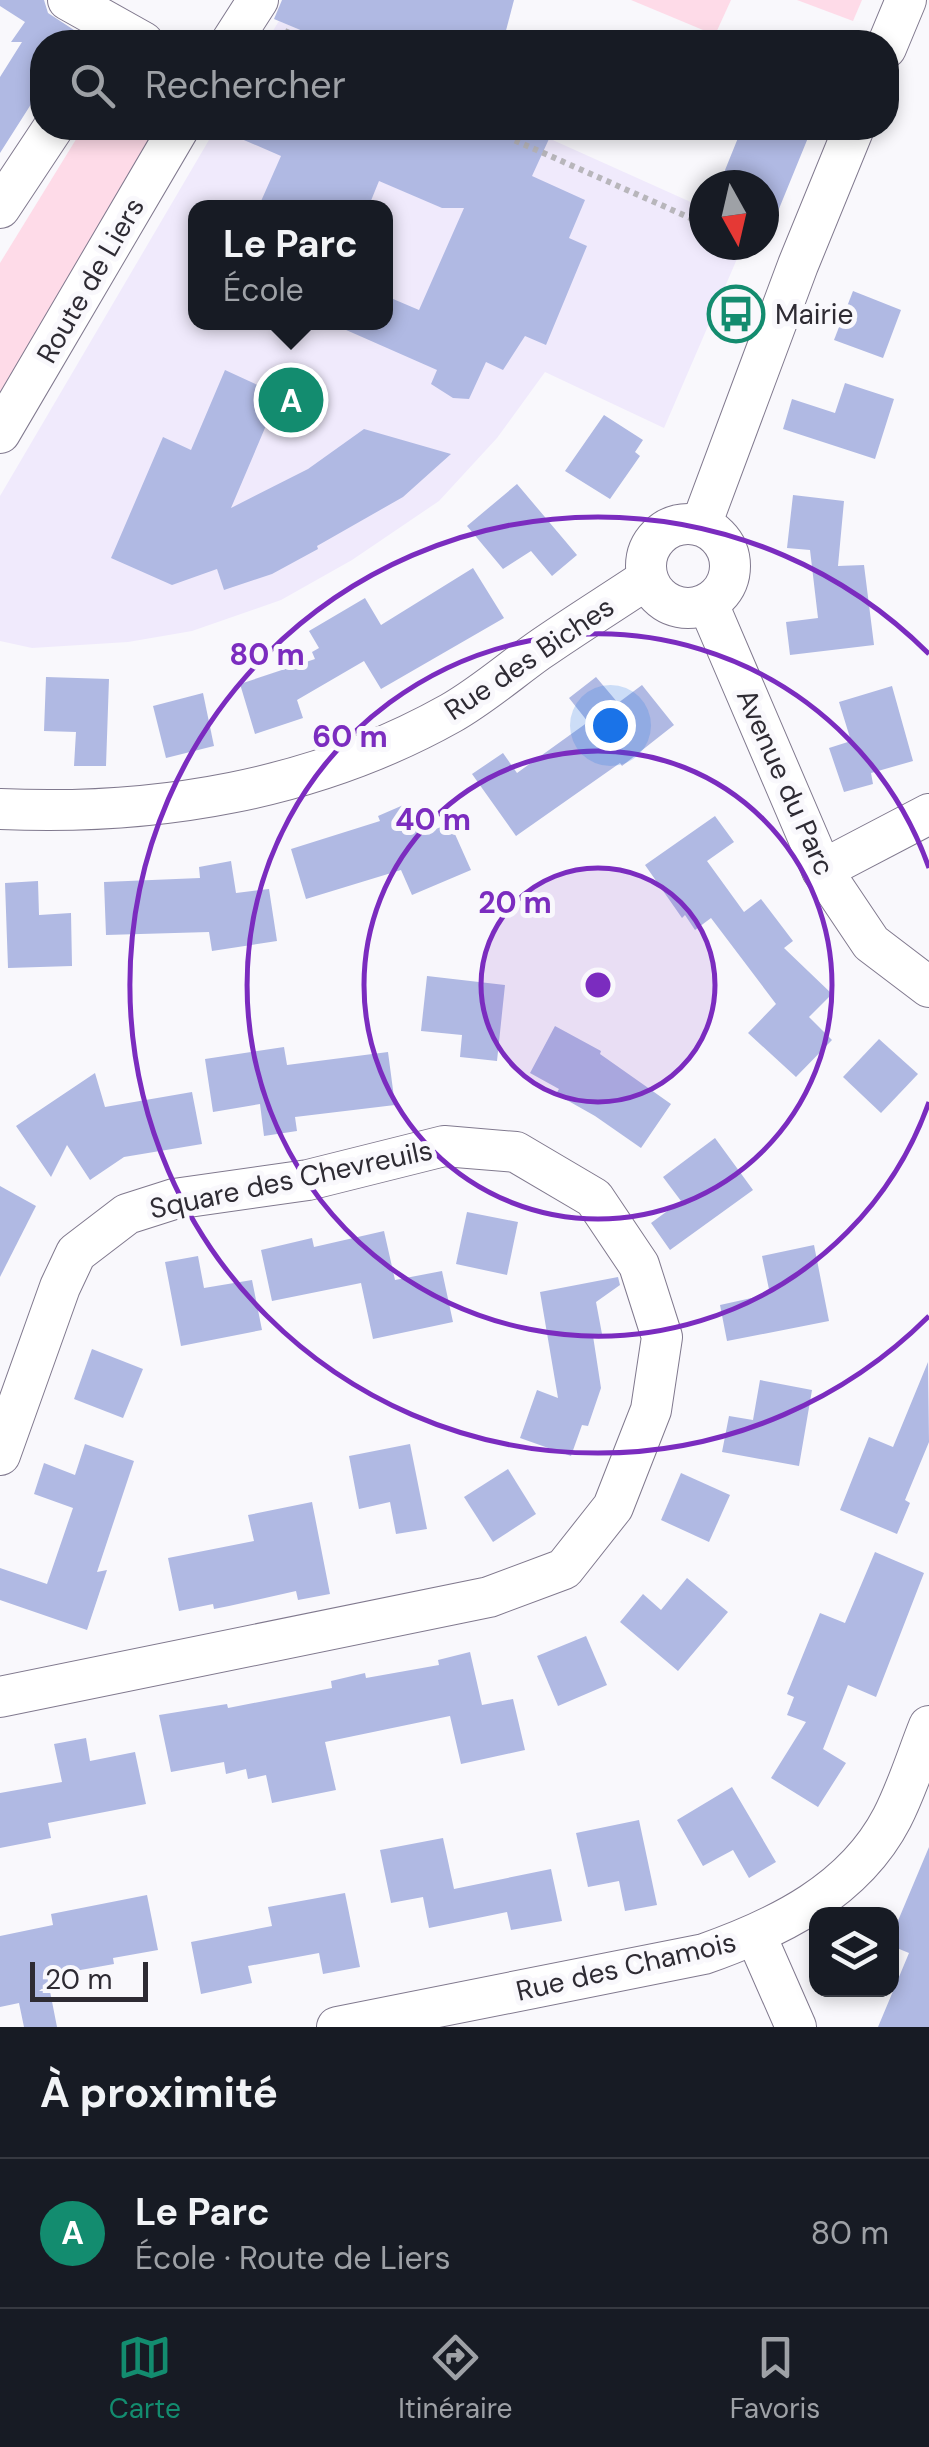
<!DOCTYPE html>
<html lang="fr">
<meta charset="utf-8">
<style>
:root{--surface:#171b24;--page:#242831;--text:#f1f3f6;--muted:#9ea1a6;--line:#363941;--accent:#138c6f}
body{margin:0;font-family:"DM Sans",sans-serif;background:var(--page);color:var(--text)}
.controls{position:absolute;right:30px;bottom:30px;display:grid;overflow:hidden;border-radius:20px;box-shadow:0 5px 15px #0003}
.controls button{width:90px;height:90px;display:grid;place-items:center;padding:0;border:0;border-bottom:2px solid var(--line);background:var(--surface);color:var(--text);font:50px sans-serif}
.compass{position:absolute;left:689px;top:170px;width:90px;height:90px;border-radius:50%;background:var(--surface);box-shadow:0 5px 15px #0003;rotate:172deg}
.scale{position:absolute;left:30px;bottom:25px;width:118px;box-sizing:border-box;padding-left:10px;border:5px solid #2e2b33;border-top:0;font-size:28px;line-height:35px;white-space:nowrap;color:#2e2b33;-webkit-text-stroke:8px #f9f8fc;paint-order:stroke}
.you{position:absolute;left:610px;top:725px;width:35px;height:35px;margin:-25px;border:8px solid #fff;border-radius:50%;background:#1a73e8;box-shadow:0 0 0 15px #1a73e833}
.badge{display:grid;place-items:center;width:65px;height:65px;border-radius:50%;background:var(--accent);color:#fff;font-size:32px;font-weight:700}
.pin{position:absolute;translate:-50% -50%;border:5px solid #fff;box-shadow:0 2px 10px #0006}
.popup{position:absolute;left:188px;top:200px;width:205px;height:130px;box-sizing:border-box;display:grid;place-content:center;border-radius:20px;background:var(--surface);filter:drop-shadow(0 2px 8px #0005);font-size:32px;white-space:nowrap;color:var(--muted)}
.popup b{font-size:38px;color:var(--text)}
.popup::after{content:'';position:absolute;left:50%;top:100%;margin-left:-20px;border:20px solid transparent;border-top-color:var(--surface)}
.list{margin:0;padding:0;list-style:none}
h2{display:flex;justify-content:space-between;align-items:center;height:130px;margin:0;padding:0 40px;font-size:42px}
h2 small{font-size:32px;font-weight:400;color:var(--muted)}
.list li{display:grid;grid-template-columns:65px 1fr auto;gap:30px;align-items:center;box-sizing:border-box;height:150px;padding:0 40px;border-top:2px solid var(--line)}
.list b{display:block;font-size:38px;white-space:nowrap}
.list p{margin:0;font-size:32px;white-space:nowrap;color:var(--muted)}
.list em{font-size:32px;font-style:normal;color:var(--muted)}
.icon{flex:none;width:55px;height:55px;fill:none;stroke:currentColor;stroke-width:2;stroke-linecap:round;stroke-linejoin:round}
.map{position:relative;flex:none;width:929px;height:2027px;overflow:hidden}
.search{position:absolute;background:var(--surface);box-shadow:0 5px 15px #0003;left:30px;right:30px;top:30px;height:110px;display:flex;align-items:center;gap:25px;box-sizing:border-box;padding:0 35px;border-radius:40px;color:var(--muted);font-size:38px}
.sheet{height:280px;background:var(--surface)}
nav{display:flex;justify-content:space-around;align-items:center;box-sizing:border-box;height:140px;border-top:2px solid var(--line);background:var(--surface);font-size:28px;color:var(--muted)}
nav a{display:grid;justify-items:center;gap:5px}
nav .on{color:var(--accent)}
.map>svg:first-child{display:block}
.built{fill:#f0eafc;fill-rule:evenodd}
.green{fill:#fedbe8}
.building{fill:#b0b9e3}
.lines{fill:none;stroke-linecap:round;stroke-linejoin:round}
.street-casing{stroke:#80798e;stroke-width:42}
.path{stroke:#b8b6bb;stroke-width:6;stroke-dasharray:5 5;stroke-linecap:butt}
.street{stroke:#fff;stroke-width:40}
.ring{fill:none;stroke:#7b2cbf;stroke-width:5}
.labels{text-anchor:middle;stroke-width:10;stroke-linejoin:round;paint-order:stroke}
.street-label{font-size:28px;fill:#2e2b33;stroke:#f9f8fc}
.poi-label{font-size:28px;fill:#2e2b33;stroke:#f9f8fc;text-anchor:start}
.centre{fill:#7b2cbf;stroke:#f9f8fc;stroke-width:5}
.ring-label{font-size:30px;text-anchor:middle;font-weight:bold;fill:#7b2cbf;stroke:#f9f8fc;stroke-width:10;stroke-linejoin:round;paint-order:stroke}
</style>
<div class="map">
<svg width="929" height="2027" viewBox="0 0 929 2027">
<rect width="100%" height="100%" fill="#f9f8fc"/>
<!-- built -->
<g class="built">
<polygon points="279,21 329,42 266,42"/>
<path d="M216,128H526L704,208V245H743L664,428L545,372L497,438L439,501L352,560L281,600L192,631L128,642L32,648L0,641V496ZM196,208H386V322H196Z"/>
</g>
<!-- green -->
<g class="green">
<polygon points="631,0 731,0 715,35"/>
<polygon points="797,0 862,0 853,21"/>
<polygon points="83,128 163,128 0,392 0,263"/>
</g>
<!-- building -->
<g class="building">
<polygon points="0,0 44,0 48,13 77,32 71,42 42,42 42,87 0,153 0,77 22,42 11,42 25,22 0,6"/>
<polygon points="282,0 514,0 503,42 329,42 274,19"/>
<polygon points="216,128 554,128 532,176 585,200 569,238 587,246 546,345 525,336 503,370 486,362 469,399 453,398 431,384 437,370 328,322 386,322 386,296 419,310 464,208 442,208 379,181 368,208 258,208 281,156"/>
<polygon points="742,128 812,128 765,243 764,185 719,185"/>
<polygon points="853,291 901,310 883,358 834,340"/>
<polygon points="225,370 279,395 231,508 308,469 364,429 451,454 403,497 317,546 318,549 272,574 224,590 217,569 172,585 111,558 163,437 191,450"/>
<polygon points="845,383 894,399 875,459 783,429 792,399 835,413"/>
<polygon points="604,415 643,440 635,452 640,456 610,499 565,471"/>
<polygon points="517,484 577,555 552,576 531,551 503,569 467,526"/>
<polygon points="793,495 844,501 838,566 864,565 874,645 790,655 786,622 818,618 810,550 787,548"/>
<polygon points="473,568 504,618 381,689 364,661 297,700 303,718 255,734 240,684 315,659 312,652 319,648 309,631 365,598 381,625"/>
<polygon points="46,677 109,679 106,766 74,766 76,732 44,731"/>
<polygon points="596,677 618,703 642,685 674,725 622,766 620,763 516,836 472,774 503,753 517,773 588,722 569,698"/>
<polygon points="892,686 913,761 871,773 873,784 844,792 829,748 851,741 839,702"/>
<polygon points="203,693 214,746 166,758 153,706"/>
<polygon points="408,803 422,835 450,823 471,870 412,895 401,870 306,899 291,849 380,821 378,816"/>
<polygon points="715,816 734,842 707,861 744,912 761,899 793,941 784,948 832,994 809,1017 832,1040 796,1077 748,1033 776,1004 711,918 695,930 685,915 682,918 645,865"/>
<polygon points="231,861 236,893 269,889 277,941 212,951 209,932 106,935 104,882 200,878 199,867"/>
<polygon points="38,881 39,915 71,913 72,966 8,968 5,883"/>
<polygon points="427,976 505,985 497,1061 460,1057 462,1035 421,1031"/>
<polygon points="555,1026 601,1051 600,1054 671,1104 641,1148 595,1116 556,1094 559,1089 530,1073"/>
<polygon points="879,1039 918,1074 881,1113 843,1077"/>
<polygon points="284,1047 287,1065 388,1052 395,1105 295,1117 297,1131 264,1136 260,1104 213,1112 205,1059"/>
<polygon points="95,1073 105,1107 192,1092 202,1144 124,1157 90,1180 67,1145 51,1177 16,1126"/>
<polygon points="715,1138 753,1190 670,1250 651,1223 681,1201 663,1177"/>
<polygon points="0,1186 36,1206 0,1277"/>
<polygon points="467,1212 518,1222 507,1275 456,1264"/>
<polygon points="384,1231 395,1280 442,1271 453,1322 373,1339 361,1283 272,1301 261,1250 312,1238 314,1247"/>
<polygon points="814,1245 829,1321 727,1341 720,1305 770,1294 762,1256"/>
<polygon points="198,1256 204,1288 252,1280 262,1330 181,1346 165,1262"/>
<polygon points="618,1277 620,1285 596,1302 602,1334 593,1336 601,1388 588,1426 582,1425 571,1456 520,1438 537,1390 558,1398 540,1292"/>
<polygon points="92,1349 143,1369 123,1418 74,1399"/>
<polygon points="928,1362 929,1442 905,1500 910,1503 897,1534 840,1510 869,1437 893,1447"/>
<polygon points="760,1380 812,1390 799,1466 722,1452 729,1416 753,1420"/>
<polygon points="85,1444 134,1461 97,1572 107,1570 87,1630 0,1600 0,1568 47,1584 73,1508 34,1494 44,1463 75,1475"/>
<polygon points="410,1444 427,1529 396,1534 390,1502 359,1509 349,1456"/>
<polygon points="508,1469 536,1514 493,1542 464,1497"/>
<polygon points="681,1473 730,1495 709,1542 661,1520"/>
<polygon points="312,1502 330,1594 298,1600 296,1591 229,1606 214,1609 213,1604 179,1611 168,1558 254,1541 248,1515"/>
<polygon points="875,1552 924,1573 876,1697 848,1685 823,1749 846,1763 818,1807 771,1778 806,1722 787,1715 794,1697 787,1694 820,1613 845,1623"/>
<polygon points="687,1578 728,1612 678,1671 620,1622 643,1594 661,1610"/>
<polygon points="586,1636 607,1685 558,1706 537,1656"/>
<polygon points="470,1652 482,1705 513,1699 525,1750 461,1764 450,1716 325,1742 336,1790 272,1803 266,1775 248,1779 246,1769 226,1774 224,1762 171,1772 159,1715 227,1704 228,1708 332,1688 331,1681 365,1673 366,1678 439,1665 438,1660"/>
<polygon points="86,1738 90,1761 135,1752 146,1804 48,1823 51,1838 0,1848 0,1793 62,1782 54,1744"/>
<polygon points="732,1787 776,1862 749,1878 733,1850 703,1866 677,1820"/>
<polygon points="639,1820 657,1905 625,1911 619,1881 588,1887 576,1833"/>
<polygon points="443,1838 454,1889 551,1869 562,1921 511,1930 507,1912 429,1928 423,1897 391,1903 380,1850"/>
<polygon points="929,1847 929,2027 878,2027 909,1953 892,1946 892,1935"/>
<polygon points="345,1893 360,1967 323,1974 319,1953 248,1966 252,1983 201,1994 191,1942 272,1926 268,1907"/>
<polygon points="147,1895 158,1950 113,1958 114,1964 47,1976 57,2027 24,2027 19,2003 0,2007 0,1936 53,1925 51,1914"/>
</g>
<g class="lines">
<!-- street casing -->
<g class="street-casing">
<g id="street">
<polyline points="68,0 143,42"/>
<polyline points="231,42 258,0"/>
<polyline points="886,48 906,0"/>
<polyline points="0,208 53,128"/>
<polyline points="0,433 179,128"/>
<circle cx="688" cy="566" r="42"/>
<polyline points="701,525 798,265 854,128"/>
<polyline points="708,604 822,870 871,943 929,987"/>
<path d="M0,809C156,816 314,790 451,713C481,696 510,671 538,651C574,626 611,603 647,579"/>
<polyline points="822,870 929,814"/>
<polyline points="0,1455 60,1287 76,1253 127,1214 174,1199 308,1180 444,1146 516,1152 594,1198 639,1265 662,1337 651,1410 613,1507 564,1569 489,1597 0,1697"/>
<polyline points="756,1936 796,2027"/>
<path d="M337,2027L704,1954C778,1928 854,1891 892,1818C907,1789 917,1756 929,1726"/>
</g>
</g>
<!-- path -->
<g class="path">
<polyline points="285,31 311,42"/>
<polyline points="506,128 516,132 514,140 704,224"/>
</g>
<!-- street -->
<use href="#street" class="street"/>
</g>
<!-- distance rings -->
<circle cx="598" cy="985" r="117" fill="#7b2cbf" fill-opacity=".12"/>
<g class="ring">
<circle cx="598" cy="985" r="117"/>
<circle cx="598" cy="985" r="234"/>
<path d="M929 1102A351 351 0 1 1 929 868"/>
<path d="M929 1316A468 468 0 1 1 929 654"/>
</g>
<!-- icons -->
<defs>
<g id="bus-ring" transform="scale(2.875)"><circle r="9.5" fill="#f9f8fc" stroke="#138c6f" stroke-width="1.5"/><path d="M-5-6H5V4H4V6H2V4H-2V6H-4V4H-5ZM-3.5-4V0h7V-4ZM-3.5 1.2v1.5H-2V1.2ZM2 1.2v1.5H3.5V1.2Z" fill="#138c6f"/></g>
</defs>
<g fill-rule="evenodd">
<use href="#bus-ring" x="736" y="314"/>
</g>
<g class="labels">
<!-- street labels -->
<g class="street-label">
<text transform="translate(90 280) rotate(-60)" y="10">Route de Liers</text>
<text transform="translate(529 658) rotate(-34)" y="10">Rue des Biches</text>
<text transform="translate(786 782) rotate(66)" y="10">Avenue du Parc</text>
<text transform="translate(291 1179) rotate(-12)" y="10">Square des Chevreuils</text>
<text transform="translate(626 1966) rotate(-13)" y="10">Rue des Chamois</text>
</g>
<!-- poi labels -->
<g class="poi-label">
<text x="775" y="324">Mairie</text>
</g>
</g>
<circle cx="598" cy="985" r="15" class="centre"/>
<g class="ring-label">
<text x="267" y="665">80 m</text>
<text x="350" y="747">60 m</text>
<text x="433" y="830">40 m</text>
<text x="515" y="913">20 m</text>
</g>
</svg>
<div class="controls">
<button><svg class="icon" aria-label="layers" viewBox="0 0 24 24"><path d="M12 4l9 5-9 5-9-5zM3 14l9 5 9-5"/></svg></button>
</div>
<svg class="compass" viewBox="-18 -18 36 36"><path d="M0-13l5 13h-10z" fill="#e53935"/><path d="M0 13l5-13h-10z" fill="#9ea1a6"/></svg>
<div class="scale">20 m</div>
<div class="you"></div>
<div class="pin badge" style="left:291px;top:400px">A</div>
<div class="popup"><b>Le Parc</b>École</div>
<div class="search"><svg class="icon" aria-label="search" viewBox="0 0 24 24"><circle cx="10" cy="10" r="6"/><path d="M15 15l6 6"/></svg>Rechercher</div>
</div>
<section class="sheet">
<h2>À proximité<small></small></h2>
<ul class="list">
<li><span class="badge">A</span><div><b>Le Parc</b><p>École · Route de Liers</p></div><em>80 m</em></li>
</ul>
</section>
<nav>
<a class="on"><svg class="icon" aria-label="map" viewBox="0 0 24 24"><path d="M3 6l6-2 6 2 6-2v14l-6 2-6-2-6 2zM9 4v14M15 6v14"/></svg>Carte</a>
<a><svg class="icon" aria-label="directions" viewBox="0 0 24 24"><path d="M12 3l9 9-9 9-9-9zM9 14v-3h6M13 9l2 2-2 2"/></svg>Itinéraire</a>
<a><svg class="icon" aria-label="saved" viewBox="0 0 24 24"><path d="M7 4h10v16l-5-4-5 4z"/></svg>Favoris</a>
</nav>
